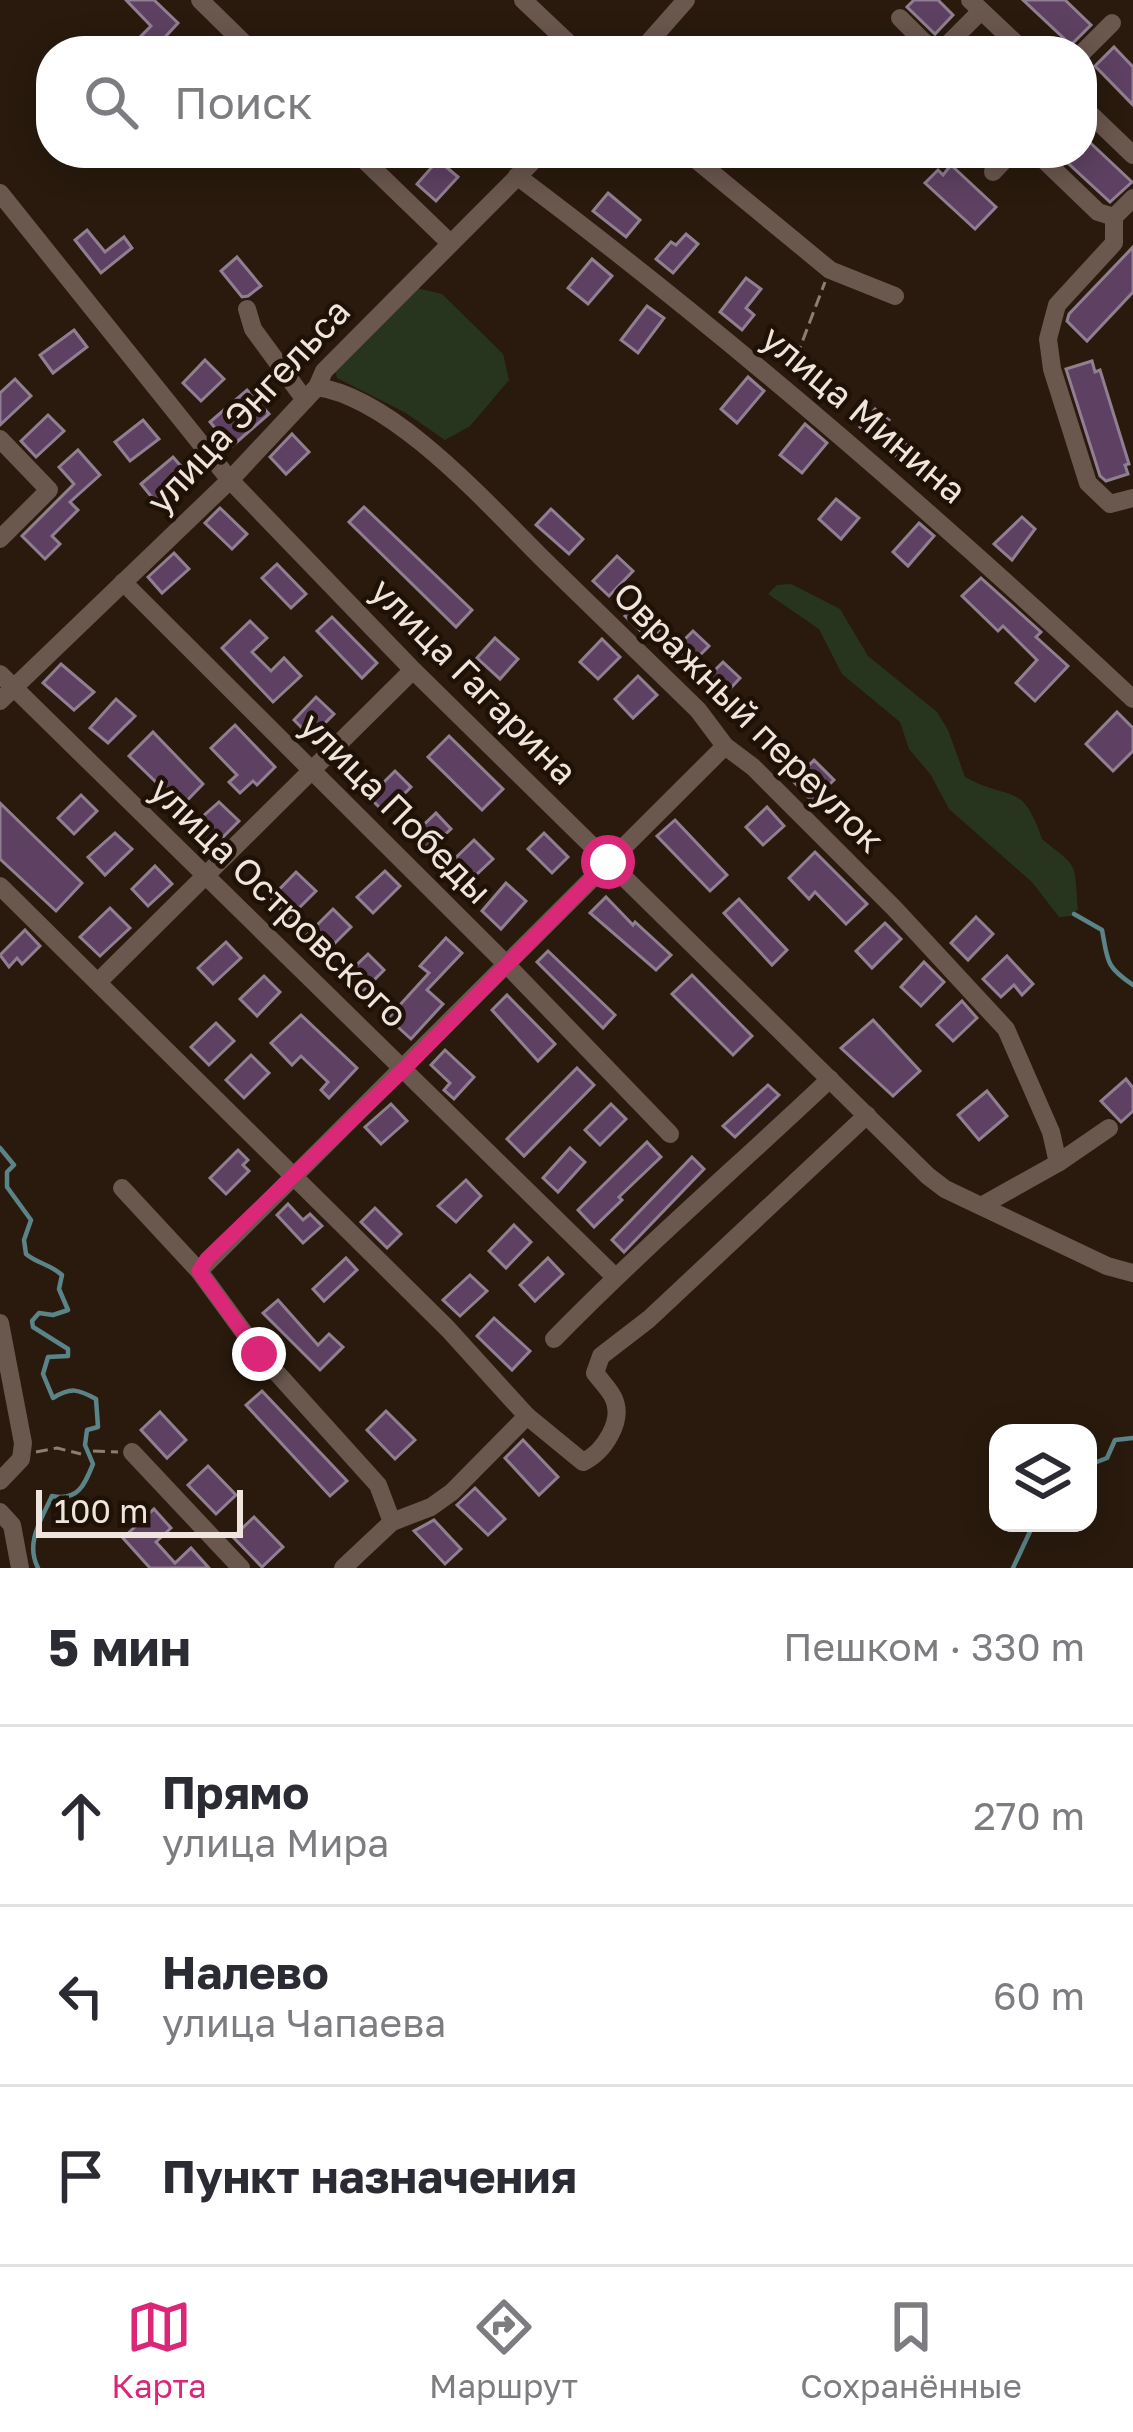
<!DOCTYPE html>
<html lang="ru">
<meta charset="utf-8">
<style>
:root{--surface:#fff;--page:#f7f7f7;--text:#2b2b33;--muted:#7c7c81;--line:#e1e1e2;--accent:#db2777}
body{margin:0;font-family:"Golos Text",sans-serif;background:var(--page);color:var(--text)}
.controls{position:absolute;right:36px;bottom:36px;display:grid;overflow:hidden;border-radius:24px;box-shadow:0 6px 30px #0003}
.controls button{width:108px;height:108px;display:grid;place-items:center;padding:0;border:0;border-bottom:3px solid var(--line);background:var(--surface);color:var(--text);font:60px sans-serif}
.scale{position:absolute;left:36px;bottom:30px;width:207px;box-sizing:border-box;padding-left:12px;border:6px solid #efe5dc;border-top:0;font-size:33px;line-height:42px;white-space:nowrap;color:#efe5dc;-webkit-text-stroke:9px #1f1105;paint-order:stroke}
.stop{position:absolute;width:36px;height:36px;margin:-27px;border:9px solid #db2777;border-radius:50%;background:#fff}
.stop.end{background:#db2777;border-color:#fff;box-shadow:0 3px 12px #0008}
.list{margin:0;padding:0;list-style:none}
h2{display:flex;justify-content:space-between;align-items:center;height:156px;margin:0;padding:0 48px;font-size:51px}
h2 small{font-size:39px;font-weight:400;color:var(--muted)}
.list li{display:grid;grid-template-columns:78px 1fr auto;gap:36px;align-items:center;box-sizing:border-box;height:180px;padding:0 48px;border-top:3px solid var(--line)}
.list b{display:block;font-size:45px;white-space:nowrap}
.list p{margin:0;font-size:39px;white-space:nowrap;color:var(--muted)}
.list em{font-size:39px;font-style:normal;color:var(--muted)}
.icon{flex:none;width:66px;height:66px;fill:none;stroke:currentColor;stroke-width:2;stroke-linecap:round;stroke-linejoin:round}
.map{position:relative;flex:none;width:1133px;height:1568px;overflow:hidden}
.search{position:absolute;background:var(--surface);box-shadow:0 6px 30px #0003;left:36px;right:36px;top:36px;height:132px;display:flex;align-items:center;gap:30px;box-sizing:border-box;padding:0 42px;border-radius:48px;color:var(--muted);font-size:45px}
.sheet{height:696px;background:var(--surface)}
nav{display:flex;justify-content:space-around;align-items:center;box-sizing:border-box;height:168px;border-top:3px solid var(--line);background:var(--surface);font-size:33px;color:var(--muted)}
nav a{display:grid;justify-items:center;gap:6px}
nav .on{color:var(--accent)}
.map>svg:first-child{display:block}
.green{fill:#28351e}
.lines{fill:none;stroke-linecap:round;stroke-linejoin:round}
.stream{stroke:#5a8487;stroke-width:4.5}
.building{fill:#5e4162;stroke:#907f91;stroke-width:3}
.path{stroke:#8b7e73;stroke-width:3;stroke-dasharray:12 6;stroke-linecap:butt}
.minor{stroke:#6a574e;stroke-width:18}
.route{stroke:#db2777;stroke-width:15}
.labels{text-anchor:middle;stroke-width:9;stroke-linejoin:round;paint-order:stroke}
.street-label{font-size:36px;fill:#efe5dc;stroke:#1f1105}
</style>
<div class="map">
<svg width="1133" height="1568" viewBox="0 0 1133 1568">
<rect width="100%" height="100%" fill="#291a0d"/>
<!-- green -->
<g class="green">
<polygon points="416,288 442,294 503,354 509,380 470,426 445,440 406,413 337,378 335,372"/>
<path d="M791,584L840,609L868,656L937,712L948,730L965,777C1010,802 1022,780 1042,839C1079,870 1074,858 1078,909L1071,916L1059,917L1032,882L949,809L931,775L909,749L900,722L842,674L819,629L768,594L777,585Z"/>
</g>
<g class="lines">
<!-- stream -->
<g class="stream">
<path d="M1074,914L1102,930C1108,961 1105,966 1133,985"/>
<path d="M0,1148L14,1165L7,1172V1187L31,1220L24,1240L26,1254C38,1264 50,1264 62,1275L59,1289L68,1310L53,1315L39,1313L32,1321L33,1327L68,1349V1356L48,1357L43,1374L53,1398C71,1387 78,1389 96,1399L98,1427L87,1430L85,1445L93,1464C84,1486 78,1501 52,1496C41,1520 25,1543 38,1568"/>
<polyline points="1088,1471 1089,1465 1107,1458 1115,1440 1133,1438"/>
<polyline points="1013,1568 1034,1523"/>
</g>
</g>
<!-- building -->
<g class="building">
<polygon points="126,0 154,0 178,23 154,49 141,36 151,26"/>
<polygon points="914,0 938,0 953,15 935,34 907,7"/>
<polygon points="1023,0 1065,0 1091,25 1071,45"/>
<polygon points="1114,47 1133,67 1133,105 1095,66"/>
<polygon points="1082,135 1132,182 1110,202 1057,153 1082,153"/>
<polygon points="438,160 458,177 436,201 417,184"/>
<polygon points="951,165 996,207 975,229 925,183 938,170 943,175"/>
<polygon points="608,193 640,220 626,237 593,211"/>
<polygon points="87,230 105,252 124,237 132,248 101,273 75,240"/>
<polygon points="686,234 698,244 673,273 656,259 671,242 676,245"/>
<polygon points="1133,247 1133,292 1087,341 1067,321 1069,314"/>
<polygon points="237,257 261,286 248,296 242,297 221,271"/>
<polygon points="592,259 612,276 588,304 568,288"/>
<polygon points="746,278 761,289 746,308 754,315 742,330 720,312"/>
<polygon points="647,306 664,318 638,353 621,340"/>
<polygon points="74,330 87,347 53,373 40,355"/>
<polygon points="205,360 224,379 201,401 183,383"/>
<polygon points="1092,361 1095,372 1100,370 1129,464 1125,465 1128,474 1106,481 1100,476 1066,369"/>
<polygon points="748,377 764,391 737,423 721,409"/>
<polygon points="15,379 31,396 0,425 0,393"/>
<polygon points="247,390 269,414 231,447 210,422"/>
<polygon points="875,409 889,420 885,425 913,450 903,462 860,427"/>
<polygon points="48,415 64,431 36,457 21,441"/>
<polygon points="143,420 159,439 130,461 115,442"/>
<polygon points="805,424 827,443 802,473 780,455"/>
<polygon points="292,434 309,452 286,474 270,457"/>
<polygon points="78,450 100,475 70,502 78,510 52,536 60,544 45,559 22,536 74,484 59,467"/>
<polygon points="173,457 187,473 155,501 141,484"/>
<polygon points="836,499 859,518 841,539 819,519"/>
<polygon points="364,507 472,610 456,627 349,522"/>
<polygon points="220,508 247,534 232,549 205,523"/>
<polygon points="551,509 583,539 569,554 536,525"/>
<polygon points="1022,517 1035,529 1012,560 994,544"/>
<polygon points="919,523 934,536 908,566 893,552"/>
<polygon points="174,553 189,569 162,593 148,577"/>
<polygon points="617,556 633,571 609,596 593,581"/>
<polygon points="277,564 306,594 291,608 262,578"/>
<polygon points="981,578 1041,632 1036,637 1068,666 1035,701 1016,683 1037,660 1003,626 998,631 962,596"/>
<polygon points="639,601 664,625 650,640 625,616"/>
<polygon points="332,617 377,663 362,678 317,631"/>
<polygon points="250,621 267,638 252,652 271,671 284,658 301,676 273,702 222,648"/>
<polygon points="693,631 709,646 684,671 668,656"/>
<polygon points="495,638 518,659 500,679 477,658"/>
<polygon points="602,639 620,657 598,679 580,662"/>
<polygon points="723,662 740,678 717,703 705,692 713,684 707,678"/>
<polygon points="61,664 94,692 74,710 43,683"/>
<polygon points="638,676 657,695 633,718 615,699"/>
<polygon points="316,697 334,714 311,737 294,720"/>
<polygon points="116,699 135,716 108,743 90,728"/>
<polygon points="1117,712 1133,728 1133,751 1113,771 1086,744"/>
<polygon points="235,725 275,767 257,785 253,781 240,793 229,782 237,775 211,748"/>
<polygon points="153,732 203,784 175,813 155,794 162,788 129,756"/>
<polygon points="449,736 503,789 482,810 428,757"/>
<polygon points="814,760 834,780 812,801 793,781"/>
<polygon points="395,771 411,787 385,813 369,797"/>
<polygon points="81,795 97,811 74,834 58,818"/>
<polygon points="219,802 239,821 215,845 193,825"/>
<polygon points="0,803 82,883 56,911 0,859"/>
<polygon points="767,807 784,826 763,845 746,827"/>
<polygon points="436,813 451,829 425,853 411,837"/>
<polygon points="675,820 727,875 710,891 657,836"/>
<polygon points="115,833 132,849 105,875 88,857"/>
<polygon points="544,833 568,857 552,873 528,849"/>
<polygon points="474,840 493,859 460,890 442,871"/>
<polygon points="815,852 867,904 846,924 815,892 809,899 789,878"/>
<polygon points="155,866 172,884 148,906 132,889"/>
<polygon points="385,871 400,886 373,913 357,897"/>
<polygon points="296,872 316,891 289,918 270,899"/>
<polygon points="506,883 526,901 501,929 482,911"/>
<polygon points="606,897 633,925 635,922 671,955 656,970 590,913"/>
<polygon points="739,899 787,950 772,965 724,913"/>
<polygon points="110,908 130,928 100,956 80,937"/>
<polygon points="333,909 351,927 324,954 306,936"/>
<polygon points="976,917 993,934 968,960 951,943"/>
<polygon points="885,923 901,939 872,968 856,951"/>
<polygon points="25,930 40,946 22,964 17,958 9,967 0,955"/>
<polygon points="446,938 462,953 427,990 443,1004 411,1039 388,1018 429,973 420,966"/>
<polygon points="226,942 241,958 213,984 198,968"/>
<polygon points="548,951 615,1015 603,1028 537,962"/>
<polygon points="368,954 384,970 361,993 345,976"/>
<polygon points="1007,956 1033,984 1022,995 1014,985 1001,997 983,979"/>
<polygon points="924,962 944,982 921,1006 901,987"/>
<polygon points="692,975 752,1036 733,1055 672,994"/>
<polygon points="264,976 280,992 257,1016 240,999"/>
<polygon points="507,995 555,1044 538,1061 492,1010"/>
<polygon points="962,1001 977,1018 953,1041 937,1025"/>
<polygon points="301,1015 357,1068 329,1098 321,1090 328,1082 301,1056 292,1065 271,1043"/>
<polygon points="873,1020 920,1071 893,1096 841,1048"/>
<polygon points="216,1023 234,1041 209,1065 191,1047"/>
<polygon points="445,1050 474,1077 454,1099 444,1090 450,1083 431,1065"/>
<polygon points="251,1055 269,1073 244,1098 226,1080"/>
<polygon points="577,1068 594,1085 524,1156 507,1139"/>
<polygon points="1126,1079 1133,1088 1133,1111 1121,1122 1101,1101"/>
<polygon points="768,1085 779,1095 735,1137 723,1126"/>
<polygon points="987,1091 1007,1116 979,1140 958,1115"/>
<polygon points="391,1104 407,1121 381,1144 365,1127"/>
<polygon points="611,1104 626,1119 600,1145 585,1130"/>
<polygon points="647,1142 661,1157 619,1197 622,1200 594,1227 578,1210"/>
<polygon points="570,1148 585,1162 558,1192 543,1178"/>
<polygon points="238,1150 248,1160 243,1165 249,1171 226,1194 210,1178"/>
<polygon points="692,1157 704,1169 624,1252 612,1240"/>
<polygon points="466,1180 481,1196 456,1222 438,1206"/>
<polygon points="288,1204 303,1220 310,1214 322,1226 303,1243 277,1215"/>
<polygon points="375,1208 401,1234 387,1248 361,1222"/>
<polygon points="514,1225 531,1242 506,1268 489,1251"/>
<polygon points="346,1258 357,1270 324,1301 313,1289"/>
<polygon points="548,1258 563,1274 535,1301 520,1285"/>
<polygon points="470,1275 487,1291 460,1316 443,1300"/>
<polygon points="278,1300 318,1345 329,1334 343,1347 320,1370 263,1313"/>
<polygon points="494,1318 530,1351 512,1370 477,1336"/>
<polygon points="262,1391 347,1481 330,1496 246,1405"/>
<polygon points="386,1411 415,1440 395,1459 367,1430"/>
<polygon points="160,1412 186,1440 167,1458 141,1430"/>
<polygon points="523,1440 558,1477 539,1495 505,1458"/>
<polygon points="208,1466 236,1495 216,1514 188,1485"/>
<polygon points="475,1488 505,1519 488,1535 457,1505"/>
<polygon points="154,1509 171,1528 156,1542 175,1563 191,1548 209,1568 150,1568 123,1538"/>
<polygon points="254,1517 283,1547 262,1567 233,1537"/>
<polygon points="434,1520 461,1549 445,1564 414,1531"/>
</g>
<g class="lines">
<!-- path -->
<g class="path">
<polyline points="790,374 825,282"/>
<polyline points="93,1451 118,1452"/>
<polyline points="36,1452 57,1448 81,1454"/>
</g>
<!-- minor -->
<g class="minor">
<polyline points="200,0 252,51"/>
<polyline points="523,0 577,51"/>
<polyline points="970,0 1024,51"/>
<polyline points="900,18 933,51"/>
<polyline points="641,51 686,0"/>
<polyline points="941,51 981,11"/>
<polyline points="1082,53 1112,23"/>
<polyline points="1082,106 1133,155"/>
<polyline points="357,153 449,242"/>
<polyline points="688,153 830,270 895,296"/>
<polyline points="1044,160 1098,212 1114,217"/>
<polyline points="993,172 1011,153"/>
<path d="M517,176C733,338 936,515 1133,699"/>
<polyline points="0,193 230,480 413,670 928,1176 945,1189 1107,1266 1133,1273"/>
<polyline points="1133,198 1114,217 1114,243 1057,305 1048,339 1052,369 1088,483 1110,504 1133,498"/>
<polyline points="247,309 253,329 305,400"/>
<path d="M317,387C395,398 491,508 547,563C597,612 647,661 698,710L725,746L753,767L894,908L1006,1029L1051,1132L1058,1163"/>
<polyline points="0,439 49,490 0,539"/>
<polyline points="123,582 507,965 670,1134"/>
<polyline points="0,674 615,1277"/>
<polyline points="0,701 230,480 317,387 324,371 541,153"/>
<polyline points="0,886 448,1329 527,1416 452,1492 431,1507 392,1522 343,1568"/>
<polyline points="98,982 413,670"/>
<polyline points="122,1188 199,1271 259,1353 378,1485 392,1522"/>
<polyline points="981,1206 1058,1163 1109,1128"/>
<polyline points="199,1271 725,746"/>
<polyline points="0,1323 23,1443 21,1459 0,1481"/>
<path d="M554,1339C642,1249 738,1166 830,1079"/>
<path d="M527,1416L583,1462C604,1452 625,1420 613,1397C609,1389 601,1381 595,1373L601,1356L649,1319L867,1115"/>
<polyline points="132,1452 241,1568"/>
<polyline points="0,1512 12,1525 20,1568"/>
</g>
</g>
<g class="lines">
<!-- route -->
<polyline class="route" points="259,1354 199,1271 207,1259 403,1070 608,862"/>
</g>
<g class="labels">
<!-- street labels -->
<g class="street-label">
<text transform="translate(248 406) rotate(-47)" y="13">улица Энгельса</text>
<text transform="translate(864 414) rotate(40)" y="13">улица Минина</text>
<text transform="translate(474 681) rotate(45)" y="13">улица Гагарина</text>
<text transform="translate(749 717) rotate(45)" y="13">Овражный переулок</text>
<text transform="translate(396 808) rotate(45)" y="13">улица Победы</text>
<text transform="translate(279 902) rotate(44)" y="13">улица Островского</text>
</g>
</g>
</svg>
<div class="controls">
<button><svg class="icon" aria-label="layers" viewBox="0 0 24 24"><path d="M12 4l9 5-9 5-9-5zM3 14l9 5 9-5"/></svg></button>
</div>
<div class="scale">100 m</div>
<div class="stop" style="left:608px;top:862px"></div>
<div class="stop end" style="left:259px;top:1354px"></div>
<div class="search"><svg class="icon" aria-label="search" viewBox="0 0 24 24"><circle cx="10" cy="10" r="6"/><path d="M15 15l6 6"/></svg>Поиск</div>
</div>
<section class="sheet">
<h2>5 мин<small>Пешком · 330 m</small></h2>
<ul class="list">
<li><svg class="icon" aria-label="ahead" viewBox="0 0 24 24"><path d="M12 20V5M6 11l6-6 6 6"/></svg><div><b>Прямо</b><p>улица Мира</p></div><em>270 m</em></li>
<li><svg class="icon" aria-label="left" viewBox="0 0 24 24"><path d="M17 20v-9H6M10 6l-5 5 5 5"/></svg><div><b>Налево</b><p>улица Чапаева</p></div><em>60 m</em></li>
<li><svg class="icon" aria-label="arrive" viewBox="0 0 24 24"><path d="M6 21V4h12l-3 4 3 4H6"/></svg><div><b>Пункт назначения</b></div></li>
</ul>
</section>
<nav>
<a class="on"><svg class="icon" aria-label="map" viewBox="0 0 24 24"><path d="M3 6l6-2 6 2 6-2v14l-6 2-6-2-6 2zM9 4v14M15 6v14"/></svg>Карта</a>
<a><svg class="icon" aria-label="directions" viewBox="0 0 24 24"><path d="M12 3l9 9-9 9-9-9zM9 14v-3h6M13 9l2 2-2 2"/></svg>Маршрут</a>
<a><svg class="icon" aria-label="saved" viewBox="0 0 24 24"><path d="M7 4h10v16l-5-4-5 4z"/></svg>Сохранённые</a>
</nav>
